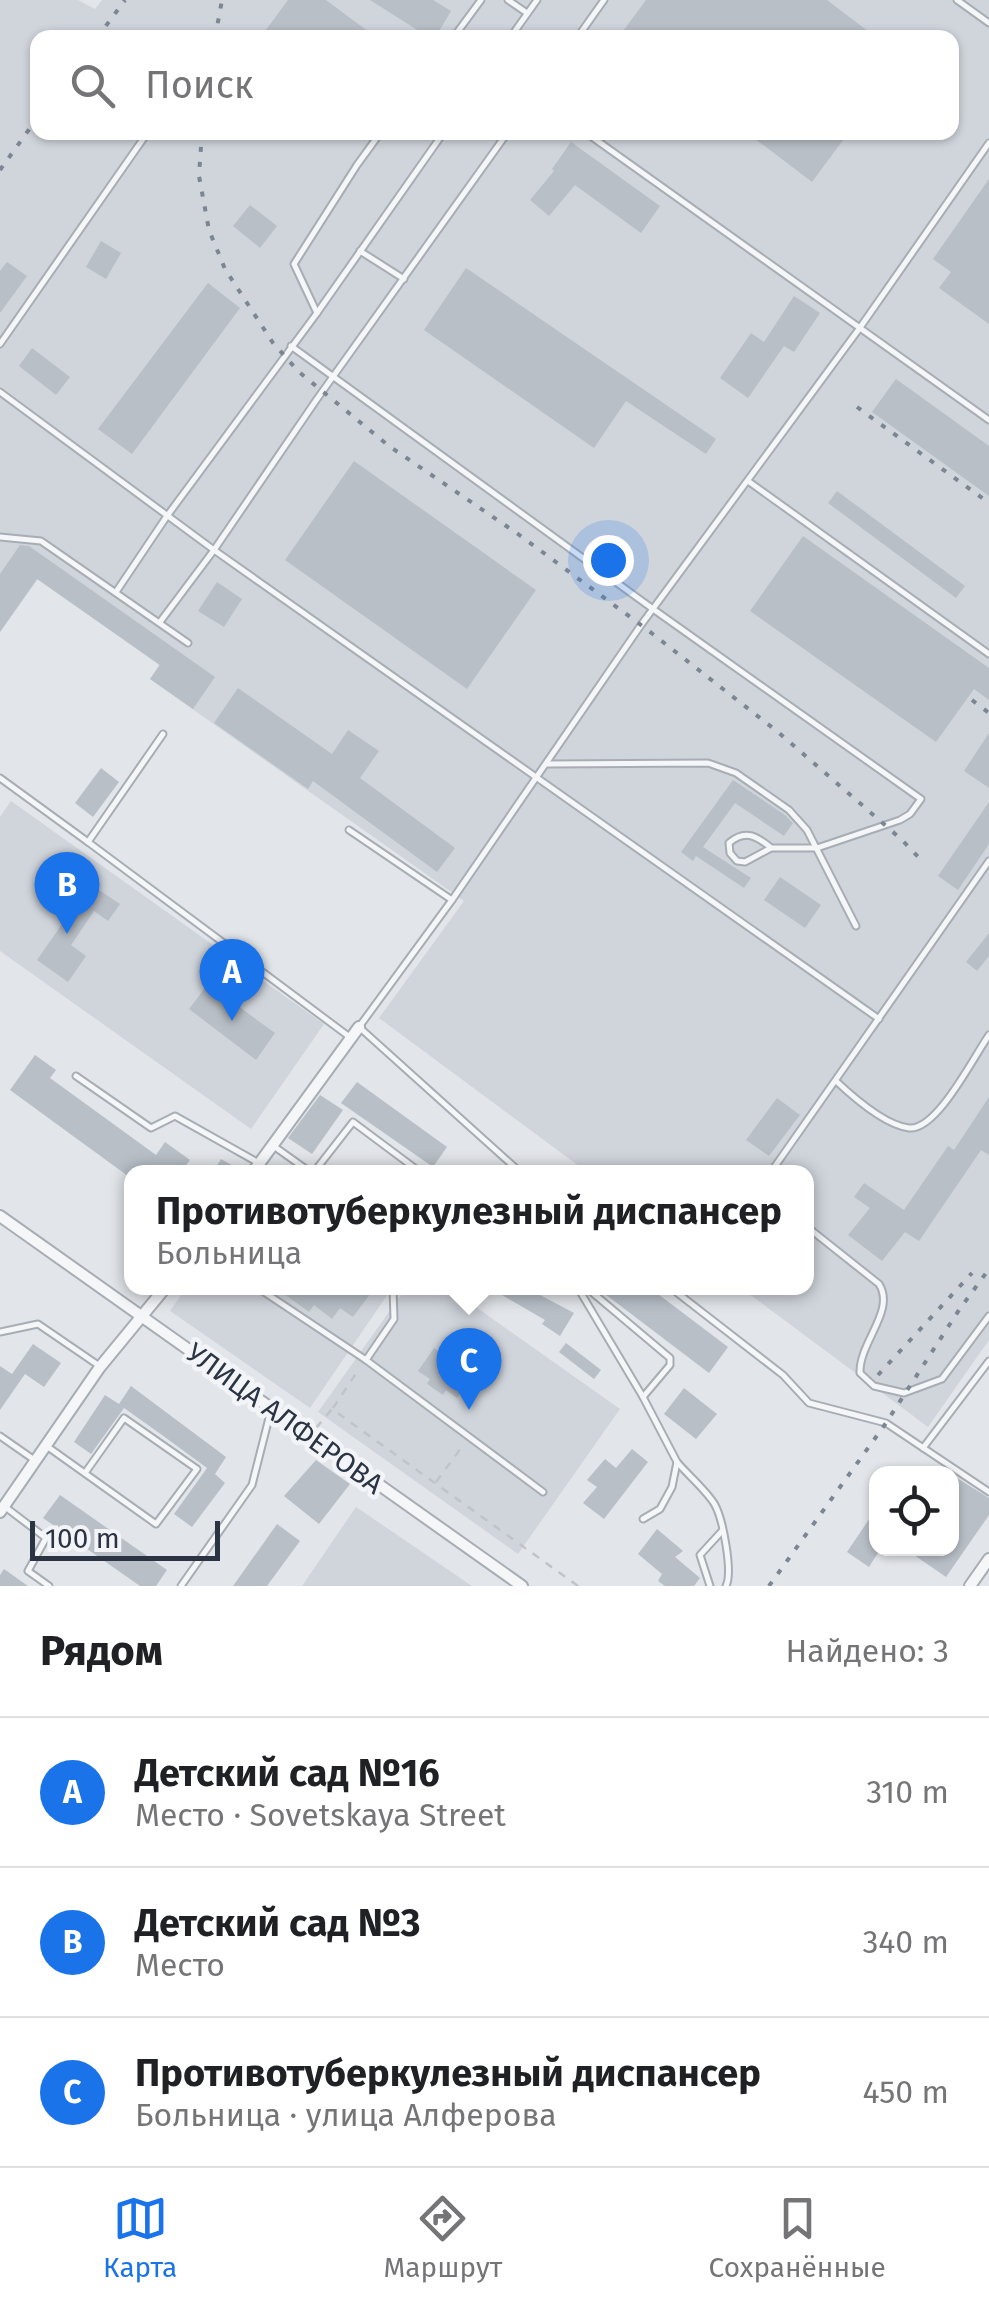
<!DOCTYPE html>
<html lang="ru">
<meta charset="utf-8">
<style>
:root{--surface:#fff;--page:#f6f6f6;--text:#202124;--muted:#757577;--line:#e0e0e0;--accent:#1a73e8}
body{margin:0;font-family:"Fira Sans",sans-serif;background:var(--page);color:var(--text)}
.controls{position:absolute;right:30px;bottom:30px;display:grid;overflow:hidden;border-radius:20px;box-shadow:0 2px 8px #0004}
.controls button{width:90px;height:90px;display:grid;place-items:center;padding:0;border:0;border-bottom:2px solid var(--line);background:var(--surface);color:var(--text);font:50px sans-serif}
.scale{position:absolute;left:30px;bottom:25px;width:190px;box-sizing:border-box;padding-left:10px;border:5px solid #2a3442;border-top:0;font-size:28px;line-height:35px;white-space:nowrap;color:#2a3442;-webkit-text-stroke:8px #f2f4f7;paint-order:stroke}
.you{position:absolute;left:608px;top:560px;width:35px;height:35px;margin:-25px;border:8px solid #fff;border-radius:50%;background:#1a73e8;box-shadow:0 0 0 15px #1a73e833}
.badge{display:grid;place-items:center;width:65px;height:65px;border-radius:50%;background:var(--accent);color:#fff;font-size:32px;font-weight:700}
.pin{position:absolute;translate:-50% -82px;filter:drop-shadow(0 2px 5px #0008)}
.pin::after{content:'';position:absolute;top:52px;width:35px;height:30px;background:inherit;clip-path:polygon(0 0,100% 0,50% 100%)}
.popup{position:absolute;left:124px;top:1165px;width:690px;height:130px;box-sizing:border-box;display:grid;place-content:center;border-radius:20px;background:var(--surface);filter:drop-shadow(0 2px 8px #0005);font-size:32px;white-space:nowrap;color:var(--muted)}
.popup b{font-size:38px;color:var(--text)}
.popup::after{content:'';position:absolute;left:50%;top:100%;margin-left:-20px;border:20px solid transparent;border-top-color:var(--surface)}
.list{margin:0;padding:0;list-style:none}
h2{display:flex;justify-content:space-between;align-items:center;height:130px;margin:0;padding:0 40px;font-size:42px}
h2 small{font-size:32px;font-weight:400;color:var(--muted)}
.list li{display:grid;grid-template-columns:65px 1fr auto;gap:30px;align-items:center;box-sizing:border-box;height:150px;padding:0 40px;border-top:2px solid var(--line)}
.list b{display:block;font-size:38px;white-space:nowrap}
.list p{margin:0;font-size:32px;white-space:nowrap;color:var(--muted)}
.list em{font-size:32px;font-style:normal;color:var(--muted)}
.icon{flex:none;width:55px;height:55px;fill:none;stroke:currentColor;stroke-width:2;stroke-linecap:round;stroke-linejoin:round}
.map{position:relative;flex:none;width:989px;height:1586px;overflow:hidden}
.search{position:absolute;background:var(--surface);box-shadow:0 2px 8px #0004;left:30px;right:30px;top:30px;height:110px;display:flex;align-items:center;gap:25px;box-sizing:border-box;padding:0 35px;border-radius:20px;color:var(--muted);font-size:38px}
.sheet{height:580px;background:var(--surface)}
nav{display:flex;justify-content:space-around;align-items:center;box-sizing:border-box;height:140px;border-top:2px solid var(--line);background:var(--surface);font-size:28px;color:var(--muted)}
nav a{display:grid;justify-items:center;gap:5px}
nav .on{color:var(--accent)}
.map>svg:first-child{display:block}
.built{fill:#d0d5dc;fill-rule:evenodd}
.building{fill:#b9bfc7}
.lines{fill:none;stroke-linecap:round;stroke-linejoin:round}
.service-casing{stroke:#a7adb4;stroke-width:9}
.minor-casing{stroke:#a7adb4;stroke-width:14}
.path{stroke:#c0c4c9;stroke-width:2.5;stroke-dasharray:8 8;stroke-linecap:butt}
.service{stroke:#f5f6f8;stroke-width:5}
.minor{stroke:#f5f6f8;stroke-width:10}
.rail{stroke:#7c8693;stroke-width:4;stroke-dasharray:5 10;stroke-linecap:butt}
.labels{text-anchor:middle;stroke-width:9;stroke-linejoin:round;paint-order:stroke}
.street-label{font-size:28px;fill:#2a3442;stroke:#f2f4f7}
</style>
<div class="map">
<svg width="989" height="1586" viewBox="0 0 989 1586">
<rect width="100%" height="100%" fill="#e2e6ea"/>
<!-- built -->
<g class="built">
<path d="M0,0H78L95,9L102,0H989V1340L928,1427L741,1288H806V1172H587L379,1018L464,901L150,679L159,665L38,579L0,632ZM38,38H952V132H38Z"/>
<polygon points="11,801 324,1024 251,1129 0,951 0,817"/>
<polygon points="186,1288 392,1288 310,1408 170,1311"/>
<polygon points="406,1288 449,1288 620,1409 518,1554 318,1412"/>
<polygon points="356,1507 472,1586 302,1586"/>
</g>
<!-- building -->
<g class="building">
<polygon points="288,0 326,0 377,38 260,38"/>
<polygon points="370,0 433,0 451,11 435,38 430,38"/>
<polygon points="646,0 827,0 877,38 618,38"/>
<polygon points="746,132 849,132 812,182"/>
<polygon points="571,142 660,206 641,233 575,185 549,216 530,200 554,171 552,169"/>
<polygon points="989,179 989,324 939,288 951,272 933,259"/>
<polygon points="250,205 277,226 260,248 233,226"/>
<polygon points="101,241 121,253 106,279 86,267"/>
<polygon points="7,262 27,276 0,313 0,271"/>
<polygon points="466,268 716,439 706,454 626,401 594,448 424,330"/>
<polygon points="208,283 240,308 132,454 98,429"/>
<polygon points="794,296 820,313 794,352 784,346 748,398 720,378 751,333 764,342"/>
<polygon points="32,348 70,377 56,395 19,366"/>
<polygon points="896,379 989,446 989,496 872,412"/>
<polygon points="354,461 536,590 467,689 285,560"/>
<polygon points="837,491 965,586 956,598 828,503"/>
<polygon points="803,536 989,668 989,700 974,689 936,742 750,611"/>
<polygon points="20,545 29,546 215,677 193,709 150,679 160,665 37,579 0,632 0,574"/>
<polygon points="217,582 242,599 224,627 198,611"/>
<polygon points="238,688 332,754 348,730 379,751 360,778 455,848 437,872 313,781 308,789 214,723"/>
<polygon points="989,733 989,788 964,771"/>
<polygon points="101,768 119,782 93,817 75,803"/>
<polygon points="733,780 785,815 793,823 784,836 735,803 703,847 751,878 744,888 696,856 693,861 681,852"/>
<polygon points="989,802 989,844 958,890 938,876"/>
<polygon points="780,877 821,905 805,928 764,900"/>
<polygon points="90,884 120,904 108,921 94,911 71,945 86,956 68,982 37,960"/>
<polygon points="989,933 989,956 977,971 966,962"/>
<polygon points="208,984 275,1033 256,1060 189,1009"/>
<polygon points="35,1055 56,1070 50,1078 156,1155 165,1142 190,1160 181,1172 132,1172 132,1179 10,1090"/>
<polygon points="357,1082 447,1147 433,1167 341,1103"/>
<polygon points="320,1095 343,1110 312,1154 288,1138"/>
<polygon points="989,1097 989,1155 981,1150 919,1241 905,1232 882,1261 848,1235 870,1208 854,1197 864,1183 904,1210 948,1146 954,1150"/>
<polygon points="777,1098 800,1115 769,1156 746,1140"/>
<polygon points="221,1159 244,1172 213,1172"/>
<polygon points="276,1288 338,1288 347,1294 352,1288 363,1288 371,1293 353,1317 340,1308 332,1319 314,1305 309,1312"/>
<polygon points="490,1288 527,1288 574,1313 560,1336 542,1324 545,1320"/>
<polygon points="597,1288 650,1288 728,1347 709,1373"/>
<polygon points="566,1343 601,1370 594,1379 559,1352"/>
<polygon points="33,1344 61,1363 44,1387 25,1374 0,1410 0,1366 12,1374"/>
<polygon points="434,1348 473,1375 457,1398 446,1390 443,1395 427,1384 430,1379 418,1371"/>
<polygon points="131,1386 226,1457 215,1474 225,1483 192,1527 174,1514 207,1468 162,1435 124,1408 91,1454 74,1442 105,1395 119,1404"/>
<polygon points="684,1388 717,1414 696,1439 664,1414"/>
<polygon points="632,1449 648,1462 604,1519 583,1503 597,1487 587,1480 605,1459 616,1468"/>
<polygon points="316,1460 350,1484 319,1524 284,1496"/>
<polygon points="957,1478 989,1498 989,1515 946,1577 904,1548 952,1548 952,1486"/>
<polygon points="60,1495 167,1570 156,1586 140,1586 43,1518"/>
<polygon points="876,1509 876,1548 881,1548 869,1567 847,1552"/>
<polygon points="277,1524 300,1541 267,1586 233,1586"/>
<polygon points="657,1529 683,1551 675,1557 700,1578 694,1586 665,1586 658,1581 662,1574 638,1554"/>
<polygon points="4,1569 28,1586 0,1586 0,1575"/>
</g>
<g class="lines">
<!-- service casing -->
<g class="service-casing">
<g id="service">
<polyline points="508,0 527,13"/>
<polyline points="957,0 989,23"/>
<polyline points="122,36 125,38"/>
<polyline points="453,38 481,0"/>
<polyline points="510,38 537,0"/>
<polyline points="577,38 604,0"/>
<polyline points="585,132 989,420"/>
<polyline points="360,251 404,279"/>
<polyline points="317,313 294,264 357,165 381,132"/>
<polyline points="0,344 148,132"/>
<path d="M291,346L653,609L921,799L910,814L900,820L817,848H771L745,862L737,861L730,853L729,843C745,829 757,836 771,848"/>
<polyline points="0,392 214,550 879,1019"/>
<polyline points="748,481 989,654"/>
<polyline points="0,537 41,541 188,643"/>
<polyline points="116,592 167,516 317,313 444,132"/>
<polyline points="160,622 214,550 317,399 508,132"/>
<polyline points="163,734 88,842 351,1038"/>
<polyline points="547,764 708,763 736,773 789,810 807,830 856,926"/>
<polyline points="0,778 88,842"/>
<polyline points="349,830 452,900"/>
<polyline points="76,1076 151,1128 175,1116 257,1162"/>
<path d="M836,1081C853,1097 885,1125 909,1128C937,1131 974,1056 989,1035"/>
<polyline points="275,1147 310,1172"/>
<polyline points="314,1172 353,1122 420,1172"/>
<polyline points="520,1172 359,1027 452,900 641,625 859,329 989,143"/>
<polyline points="771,1172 989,861"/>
<path d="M806,1226L879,1284C896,1311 859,1342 860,1373L874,1386L904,1393L942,1379L989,1316"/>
<polyline points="258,1288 366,1360 543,1492"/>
<polyline points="578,1288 643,1397 677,1462 672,1487 660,1509 643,1519"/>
<polyline points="587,1288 670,1358 670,1365 643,1397"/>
<polyline points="671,1288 783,1375 809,1403 886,1423 989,1492"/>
<polyline points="0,1332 38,1324 98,1365"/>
<polyline points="366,1360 394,1319 393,1288"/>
<polyline points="0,1436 33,1459"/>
<polyline points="48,1447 156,1524 197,1469 124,1418 85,1473"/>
<polyline points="923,1448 989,1361"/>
<path d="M677,1462C687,1474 708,1492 715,1505C723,1520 733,1572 726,1586"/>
<polyline points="4,1506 46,1538 28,1571 49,1586"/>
<polyline points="181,1586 252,1485 271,1410"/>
<polyline points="710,1586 700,1555 722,1531"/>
</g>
</g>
<!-- minor casing -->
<g class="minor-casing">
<g id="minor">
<polyline points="253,1172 359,1027"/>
<polyline points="0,1216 522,1586"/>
<polyline points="0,1512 100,1367 165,1288"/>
<polyline points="970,1586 989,1559"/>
</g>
</g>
<!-- path -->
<g class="path">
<polyline points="333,1408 359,1369"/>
<polyline points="316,1428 332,1409 578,1586"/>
<polyline points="436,1482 464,1444"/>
</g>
<!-- service -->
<use href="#service" class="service"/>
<!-- minor -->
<use href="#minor" class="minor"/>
<!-- rail -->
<g class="rail">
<polyline points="97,38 125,0"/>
<polyline points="215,38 222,0"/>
<polyline points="202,132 199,176 209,230 225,269 273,343 299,372 389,446 518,534 645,628 778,732 901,839 924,863"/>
<polyline points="0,170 38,117"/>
<polyline points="857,407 989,503"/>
<polyline points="972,700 989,713"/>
<polyline points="878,1375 972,1273"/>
<polyline points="769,1586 886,1423 959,1310 989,1269"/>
</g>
</g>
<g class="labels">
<!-- street labels -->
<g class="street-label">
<text transform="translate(285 1418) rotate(36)" y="10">УЛИЦА АЛФЕРОВА</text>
</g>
</g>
</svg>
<div class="controls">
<button><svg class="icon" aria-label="locate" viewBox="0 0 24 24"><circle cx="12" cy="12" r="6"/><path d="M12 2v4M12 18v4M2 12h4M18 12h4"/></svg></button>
</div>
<div class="scale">100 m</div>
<div class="you"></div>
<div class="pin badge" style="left:232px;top:1021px">A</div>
<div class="pin badge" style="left:67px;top:934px">B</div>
<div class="pin badge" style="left:469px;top:1410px">C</div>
<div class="popup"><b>Противотуберкулезный диспансер</b>Больница</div>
<div class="search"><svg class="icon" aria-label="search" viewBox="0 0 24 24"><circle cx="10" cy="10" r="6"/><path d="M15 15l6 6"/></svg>Поиск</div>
</div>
<section class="sheet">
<h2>Рядом<small>Найдено: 3</small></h2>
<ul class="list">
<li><span class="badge">A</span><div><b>Детский сад №16</b><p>Место · Sovetskaya Street</p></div><em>310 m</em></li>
<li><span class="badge">B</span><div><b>Детский сад №3</b><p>Место</p></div><em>340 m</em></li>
<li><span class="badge">C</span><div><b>Противотуберкулезный диспансер</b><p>Больница · улица Алферова</p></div><em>450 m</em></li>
</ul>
</section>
<nav>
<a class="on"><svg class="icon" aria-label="map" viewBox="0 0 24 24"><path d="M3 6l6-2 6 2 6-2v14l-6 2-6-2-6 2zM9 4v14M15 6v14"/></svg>Карта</a>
<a><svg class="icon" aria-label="directions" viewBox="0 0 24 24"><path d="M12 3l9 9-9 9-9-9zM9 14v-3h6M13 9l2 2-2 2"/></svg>Маршрут</a>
<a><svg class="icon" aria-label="saved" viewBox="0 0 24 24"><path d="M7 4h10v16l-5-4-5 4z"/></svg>Сохранённые</a>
</nav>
